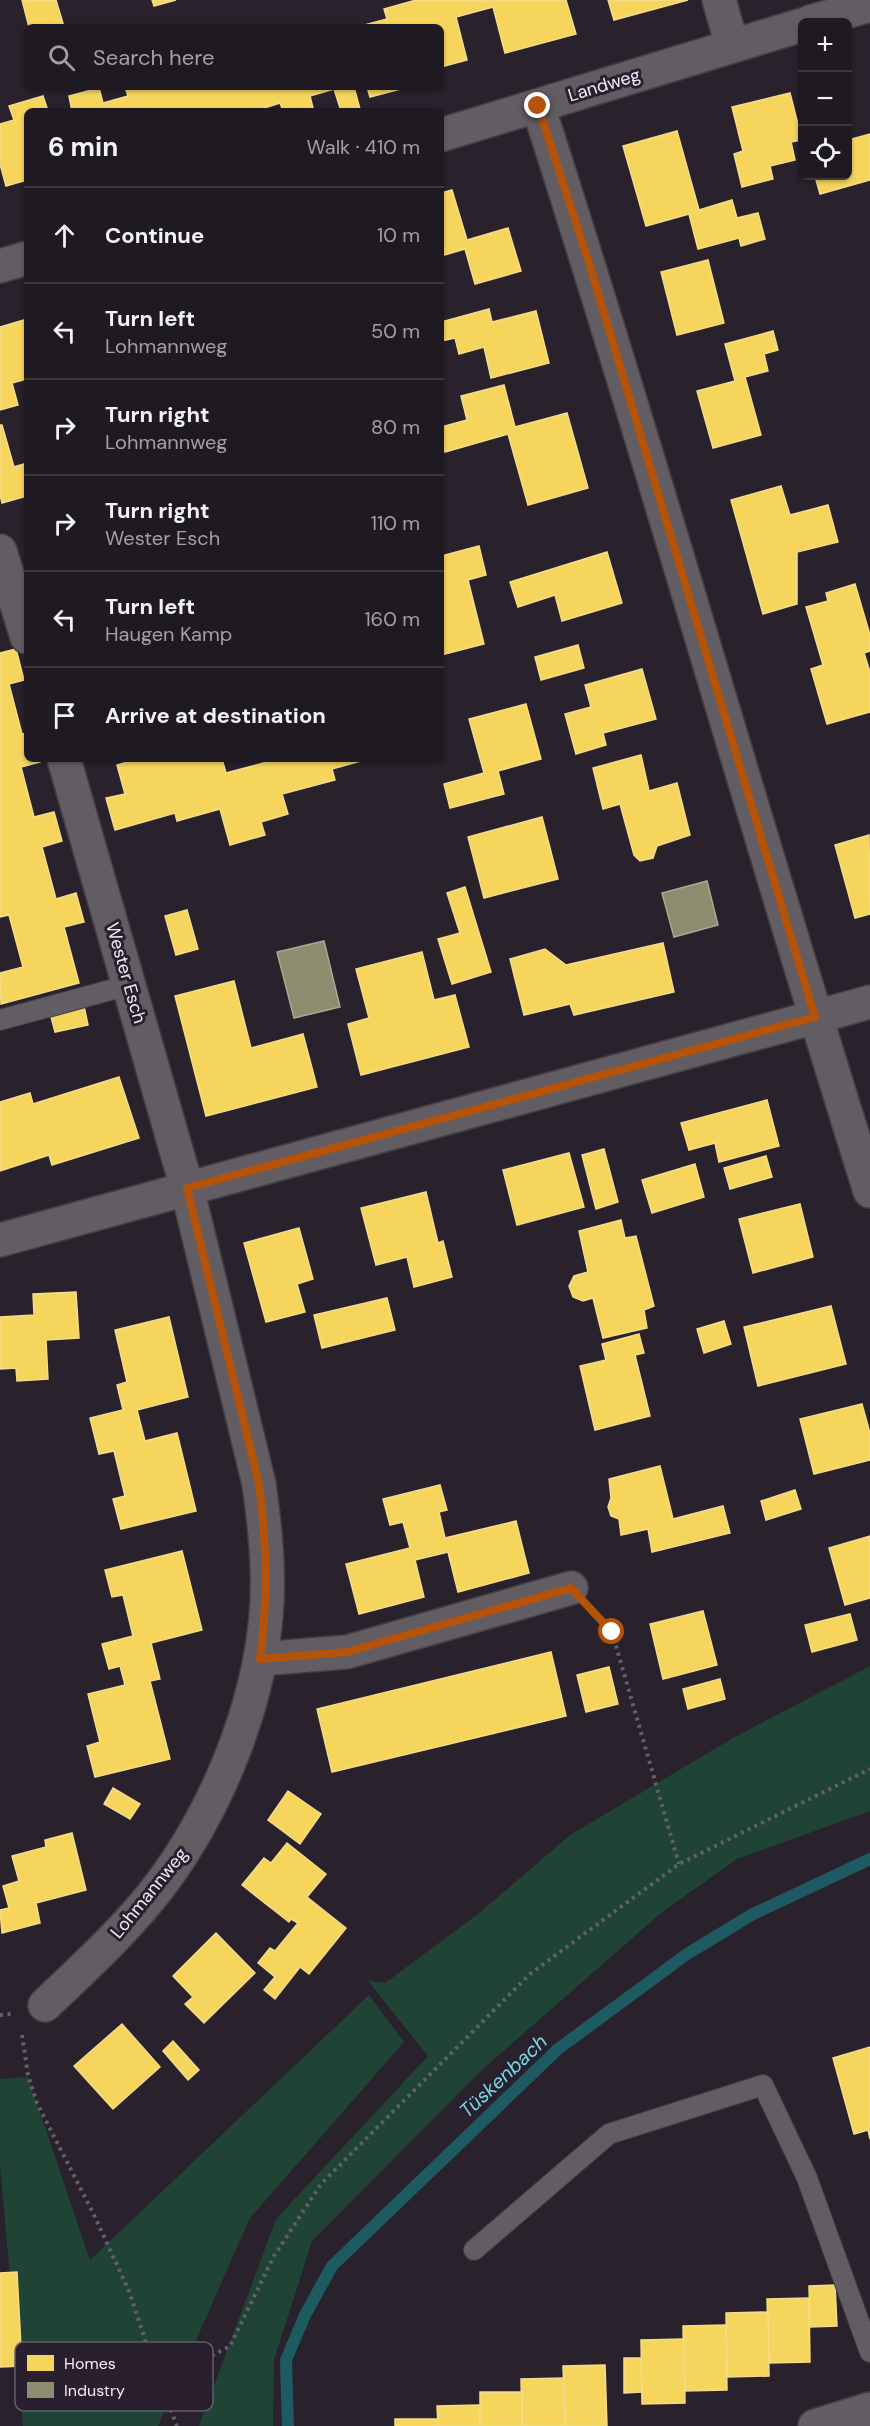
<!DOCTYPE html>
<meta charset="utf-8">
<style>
:root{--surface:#1f1a21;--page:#2c272e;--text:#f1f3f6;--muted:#a1a1a5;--line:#3c383f}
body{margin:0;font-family:"DM Sans",sans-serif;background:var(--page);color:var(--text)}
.controls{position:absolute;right:18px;top:18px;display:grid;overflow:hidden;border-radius:9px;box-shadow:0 2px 4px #0004}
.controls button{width:54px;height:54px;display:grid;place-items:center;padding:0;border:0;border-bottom:2px solid var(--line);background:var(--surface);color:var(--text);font:30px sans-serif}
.stop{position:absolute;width:18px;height:18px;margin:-14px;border:4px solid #b45309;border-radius:50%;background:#fff}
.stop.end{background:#b45309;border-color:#fff;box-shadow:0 2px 6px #0008}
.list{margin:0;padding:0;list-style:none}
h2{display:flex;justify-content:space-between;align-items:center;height:78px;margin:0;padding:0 24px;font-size:26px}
h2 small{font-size:20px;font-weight:400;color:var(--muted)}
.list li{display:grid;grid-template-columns:39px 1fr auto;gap:18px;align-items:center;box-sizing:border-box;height:96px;padding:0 24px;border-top:2px solid var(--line)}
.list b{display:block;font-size:22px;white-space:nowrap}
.list p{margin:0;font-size:20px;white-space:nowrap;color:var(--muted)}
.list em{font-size:20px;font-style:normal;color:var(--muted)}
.icon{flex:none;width:33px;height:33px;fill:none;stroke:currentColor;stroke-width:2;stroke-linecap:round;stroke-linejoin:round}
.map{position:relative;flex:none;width:870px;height:2426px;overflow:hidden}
.search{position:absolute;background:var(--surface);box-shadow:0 2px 4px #0004;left:24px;top:24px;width:420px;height:66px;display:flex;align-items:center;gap:15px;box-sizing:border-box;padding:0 21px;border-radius:9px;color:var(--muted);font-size:22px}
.panel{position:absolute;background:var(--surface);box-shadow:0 2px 4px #0004;left:24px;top:108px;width:420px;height:654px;border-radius:9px}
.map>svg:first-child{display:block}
.green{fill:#1f4334}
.homes{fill:#f6d55c;stroke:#f5dc8a;stroke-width:1.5}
.industry{fill:#8c8c6e;stroke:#aba897;stroke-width:1.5}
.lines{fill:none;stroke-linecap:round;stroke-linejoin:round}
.stream{stroke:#1d5a61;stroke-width:12}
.lane-casing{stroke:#433d45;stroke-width:22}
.street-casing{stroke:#433d45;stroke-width:36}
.path{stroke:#656068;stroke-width:4;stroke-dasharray:3 4.5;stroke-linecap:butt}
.lane{stroke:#615d63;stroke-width:20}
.street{stroke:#615d63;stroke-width:33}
.route{stroke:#b45309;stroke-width:8}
.labels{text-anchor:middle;stroke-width:6;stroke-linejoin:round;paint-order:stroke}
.street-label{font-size:18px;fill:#f3ebf6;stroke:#2a1f2f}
.water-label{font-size:20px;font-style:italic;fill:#74d9e4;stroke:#2a1f2f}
.key{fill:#2a1f2f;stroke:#665c6b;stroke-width:1.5}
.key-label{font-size:16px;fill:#f3ebf6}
</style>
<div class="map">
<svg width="870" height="2426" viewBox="0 0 870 2426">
<rect width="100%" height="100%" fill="#29222c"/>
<!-- green -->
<g class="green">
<polygon points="870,1666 870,1811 737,1859 661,1913 483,2069 312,2241 274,2360 273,2426 199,2426 276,2219 428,2056 368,1981 385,1983 478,1914 570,1835 733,1738"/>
<polygon points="369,1995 404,2042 250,2218 158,2426 23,2426 0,2164 0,2079 28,2077 90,2260"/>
</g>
<!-- homes -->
<g class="homes">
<polygon points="22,0 56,0 64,27 29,27"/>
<polygon points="152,0 176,0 154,6"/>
<polygon points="416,0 566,0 576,34 505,53 493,7 456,17 467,60 441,67 441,27 357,27 387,19 384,9"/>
<polygon points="608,0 688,0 614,20"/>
<polygon points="125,87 354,87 360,109 341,111 334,89 310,96 313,108 303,111 283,111 280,103 255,111 72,111 69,96 99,88 103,103 128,96"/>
<polygon points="367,87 408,87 370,97"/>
<polygon points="790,93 802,140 791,142 795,160 770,166 773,179 742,187 734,154 743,151 732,107"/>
<polygon points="43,96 48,111 27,111 27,180 6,186 0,164 0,124 14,120 9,106"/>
<polygon points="677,131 699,210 732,200 737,218 758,213 765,239 741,246 739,238 698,249 689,214 646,226 623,146"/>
<polygon points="870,134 870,180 820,194 815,176 848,176 848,140"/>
<polygon points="452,190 467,240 508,228 521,271 475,284 465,249 441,256 441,193"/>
<polygon points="708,260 724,323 677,335 661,272"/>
<polygon points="489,309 492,322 536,311 549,363 491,378 484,347 459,354 455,338 441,341 441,322"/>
<polygon points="27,319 27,379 12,383 18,405 0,410 0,327"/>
<polygon points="773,331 778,350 764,354 768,371 745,377 761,435 713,448 697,391 735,381 725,344"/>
<polygon points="504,385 515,427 567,413 588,488 528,505 508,434 445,452 441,439 441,427 467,420 461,396"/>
<polygon points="0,425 2,425 14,467 27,463 27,496 2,503 0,495"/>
<polygon points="781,486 790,515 828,505 838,542 797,552 797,604 763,614 731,500"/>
<polygon points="479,546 486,575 468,580 484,644 441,655 441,556"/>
<polygon points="607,552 622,603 562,621 555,595 518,607 510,582"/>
<polygon points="855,584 870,635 870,651 864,653 870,672 870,712 827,724 811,669 823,665 806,607 828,601 826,593"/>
<polygon points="578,645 584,668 541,680 535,657"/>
<polygon points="16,649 24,680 9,684 22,734 27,733 27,759 39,759 40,762 21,767 34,817 54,812 62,841 42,847 56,899 76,893 84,922 64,927 79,983 1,1004 0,973 23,967 9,915 0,917 0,653"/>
<polygon points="642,669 656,719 603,733 606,745 576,754 565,714 591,707 585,685"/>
<polygon points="526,704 541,759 498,771 504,794 450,808 444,784 484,773 469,719"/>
<polygon points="641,755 649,791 677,783 690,835 657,846 653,858 640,861 634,855 620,804 603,809 593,768"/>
<polygon points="138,759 222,759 226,773 267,762 266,759 368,759 332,769 335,780 282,794 288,814 261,822 265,835 230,845 220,809 177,821 175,813 115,830 106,798 125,794 117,765"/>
<polygon points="542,817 558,879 484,898 468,837"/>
<polygon points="869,835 870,914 855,918 835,845"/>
<polygon points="465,887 491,972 452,984 438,939 460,933 447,893"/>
<polygon points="187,910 198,949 176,955 165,916"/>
<polygon points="663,943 674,992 574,1015 570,1004 524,1015 510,959 545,949 566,965"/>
<polygon points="422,952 434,1000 455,995 469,1047 361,1075 348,1024 369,1018 356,969"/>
<polygon points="234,981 251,1048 303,1034 317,1087 206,1116 175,996"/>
<polygon points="84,1006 88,1025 55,1032 50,1013"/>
<polygon points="119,1077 139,1138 52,1165 49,1155 0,1171 0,1102 30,1093 33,1104"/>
<polygon points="767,1100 779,1146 719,1162 715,1143 689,1150 681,1123"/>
<polygon points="604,1149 618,1202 596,1209 582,1155"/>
<polygon points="569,1153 584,1207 517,1225 503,1170"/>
<polygon points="766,1156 772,1177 730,1189 724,1168"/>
<polygon points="695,1164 704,1197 652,1213 642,1180"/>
<polygon points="426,1192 438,1243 443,1241 452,1277 414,1287 407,1257 376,1265 361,1208"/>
<polygon points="800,1204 813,1257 753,1273 739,1219"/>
<polygon points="621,1220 625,1238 636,1236 654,1306 644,1310 647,1328 603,1338 593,1298 583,1301 573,1297 569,1286 574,1276 588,1272 579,1231"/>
<polygon points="299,1228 313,1279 297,1284 305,1312 266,1322 244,1243"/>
<polygon points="76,1292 79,1338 46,1340 48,1379 17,1381 16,1368 0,1369 0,1317 34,1315 33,1294"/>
<polygon points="387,1298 395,1330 322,1348 314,1315"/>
<polygon points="831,1306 846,1364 758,1386 744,1327"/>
<polygon points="169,1317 188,1397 137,1410 145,1441 177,1433 196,1511 121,1529 113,1499 125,1496 114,1451 99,1454 90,1418 123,1410 117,1385 127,1382 115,1330"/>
<polygon points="724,1321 731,1344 704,1353 697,1329"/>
<polygon points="639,1334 644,1353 635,1355 650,1416 595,1430 580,1366 606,1360 602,1344"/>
<polygon points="862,1404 870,1433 870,1460 814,1474 800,1419"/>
<polygon points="660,1466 673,1519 723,1506 730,1533 652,1552 648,1529 621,1535 619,1519 611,1516 608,1507 611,1498 609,1479"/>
<polygon points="440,1485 447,1510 439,1512 445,1538 516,1521 529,1573 458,1592 448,1552 415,1560 424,1597 359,1614 346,1564 410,1548 403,1522 390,1525 383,1499"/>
<polygon points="795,1490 801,1509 766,1520 761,1501"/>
<polygon points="870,1536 870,1598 845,1605 829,1548"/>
<polygon points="182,1551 202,1630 151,1643 160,1679 150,1681 170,1759 95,1777 87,1746 100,1742 88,1694 125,1685 120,1666 109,1669 102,1644 133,1636 123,1595 112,1597 105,1570"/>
<polygon points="703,1611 717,1665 663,1679 650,1624"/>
<polygon points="850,1614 857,1640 812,1652 805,1625"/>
<polygon points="551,1652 566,1716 332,1772 317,1709"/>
<polygon points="609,1667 618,1704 586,1712 577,1675"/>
<polygon points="720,1679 725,1699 688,1709 683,1689"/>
<polygon points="113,1788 140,1804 130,1819 104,1804"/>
<polygon points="288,1791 321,1814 300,1844 268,1820"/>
<polygon points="72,1833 86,1890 36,1903 40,1923 2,1933 0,1910 9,1908 3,1886 19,1881 12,1856 46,1847 45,1840"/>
<polygon points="287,1843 326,1874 307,1897 346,1928 309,1974 300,1967 275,1999 264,1990 275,1977 258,1963 270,1948 275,1951 298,1923 291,1919 289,1922 242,1885 264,1858 271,1863"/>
<polygon points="216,1933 255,1973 204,2023 185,2004 193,1997 173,1976"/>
<polygon points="122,2024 160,2067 113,2109 74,2066"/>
<polygon points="173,2041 199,2070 188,2080 163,2051"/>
<polygon points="870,2047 870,2139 868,2130 854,2134 833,2058"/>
<polygon points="17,2272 22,2366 0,2367 0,2273"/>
<polygon points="835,2285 837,2326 810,2327 809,2286"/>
<polygon points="809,2298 810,2362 769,2363 767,2299"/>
<polygon points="768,2312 769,2376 727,2377 726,2313"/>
<polygon points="726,2325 727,2390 684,2391 683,2326"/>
<polygon points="684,2339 685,2403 642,2404 641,2340"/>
<polygon points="624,2358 641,2358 642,2392 624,2393"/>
<polygon points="605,2365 607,2426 565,2426 563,2366"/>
<polygon points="564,2378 565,2426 522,2426 521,2379"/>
<rect x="480" y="2392" width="42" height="34"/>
<polygon points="479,2405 480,2426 438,2426 437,2406"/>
<polygon points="395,2419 437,2419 438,2426 395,2426"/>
</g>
<!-- industry -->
<g class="industry">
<polygon points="707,881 718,925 674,937 662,893"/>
<polygon points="324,941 340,1007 294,1018 277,952"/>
</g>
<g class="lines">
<!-- stream -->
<polyline class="stream" points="288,2426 286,2360 305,2315 332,2266 558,2049 687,1954 753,1914 870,1859"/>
<!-- lane casing -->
<g class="lane-casing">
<g id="lane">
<polyline points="0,1020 129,985"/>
<polyline points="474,2250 609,2134 763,2085 807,2178 870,2352"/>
</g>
</g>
<!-- street casing -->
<g class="street-casing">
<g id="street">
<polyline points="719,0 732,45"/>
<polyline points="810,22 870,5"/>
<path d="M538,106C654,466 756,830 870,1191"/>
<polyline points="441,135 802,25"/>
<polyline points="0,266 27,258"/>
<polyline points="0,551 27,637"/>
<polyline points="0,1240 870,1002"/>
<polyline points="260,1659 347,1652 571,1588"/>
<path d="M45,2005C86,1966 130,1926 164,1880C218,1806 258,1707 266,1616C270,1572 265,1527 259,1484L187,1188L64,759"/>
<polyline points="815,2426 870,2409"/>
</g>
</g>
<!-- path -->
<g class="path">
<polyline points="596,1615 612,1632 679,1864"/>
<polyline points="0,2015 11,2014"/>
<polyline points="22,2035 28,2075 37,2103 94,2215 129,2291 155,2370 177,2426"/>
<polyline points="155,2370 189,2368 230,2346 274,2256 321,2184 530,1974 679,1864 870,1769"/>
</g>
<!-- lane -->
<use href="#lane" class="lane"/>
<!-- street -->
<use href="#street" class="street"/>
</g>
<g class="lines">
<!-- route -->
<path class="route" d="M538,106L590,266L815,1017L187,1188L259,1484C267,1543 268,1600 260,1659L347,1652L571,1588L612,1632"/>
</g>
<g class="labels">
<!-- street labels -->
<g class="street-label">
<text transform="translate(604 85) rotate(-17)" y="6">Landweg</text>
<text transform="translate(126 973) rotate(74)" y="6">Wester Esch</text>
<text transform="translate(149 1893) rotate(-51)" y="6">Lohmannweg</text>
</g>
<!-- water labels -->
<g class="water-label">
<text transform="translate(503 2076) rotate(-43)" y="7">Tüskenbach</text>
</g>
</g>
<!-- legend -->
<rect x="15" y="2342" width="198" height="69" rx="9" class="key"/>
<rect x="27" y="2355" width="27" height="16" fill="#f6d55c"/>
<rect x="27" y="2382" width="27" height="16" fill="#8c8c6e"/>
<g class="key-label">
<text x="64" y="2369">Homes</text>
<text x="64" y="2396">Industry</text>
</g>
</svg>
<div class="controls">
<button>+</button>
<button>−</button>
<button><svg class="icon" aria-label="locate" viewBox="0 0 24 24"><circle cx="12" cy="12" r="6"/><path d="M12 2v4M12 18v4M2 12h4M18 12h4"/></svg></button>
</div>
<div class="stop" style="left:612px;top:1632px"></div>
<div class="stop end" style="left:538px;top:106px"></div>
<div class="search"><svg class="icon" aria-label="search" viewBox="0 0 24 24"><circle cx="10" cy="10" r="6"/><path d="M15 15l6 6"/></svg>Search here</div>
<section class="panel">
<h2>6 min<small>Walk · 410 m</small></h2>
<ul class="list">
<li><svg class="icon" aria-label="ahead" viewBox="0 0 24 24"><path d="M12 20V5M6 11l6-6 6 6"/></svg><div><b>Continue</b></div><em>10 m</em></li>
<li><svg class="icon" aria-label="left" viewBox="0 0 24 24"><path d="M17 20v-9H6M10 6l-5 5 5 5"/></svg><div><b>Turn left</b><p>Lohmannweg</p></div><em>50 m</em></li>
<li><svg class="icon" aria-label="right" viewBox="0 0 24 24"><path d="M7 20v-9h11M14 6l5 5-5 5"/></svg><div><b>Turn right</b><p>Lohmannweg</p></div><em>80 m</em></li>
<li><svg class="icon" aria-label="right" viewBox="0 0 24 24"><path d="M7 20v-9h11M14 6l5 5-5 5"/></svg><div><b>Turn right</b><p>Wester Esch</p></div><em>110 m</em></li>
<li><svg class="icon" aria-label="left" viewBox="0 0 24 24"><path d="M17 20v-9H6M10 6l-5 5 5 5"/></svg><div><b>Turn left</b><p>Haugen Kamp</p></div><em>160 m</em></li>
<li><svg class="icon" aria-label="arrive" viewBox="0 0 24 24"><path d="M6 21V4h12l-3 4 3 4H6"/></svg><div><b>Arrive at destination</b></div></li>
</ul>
</section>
</div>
